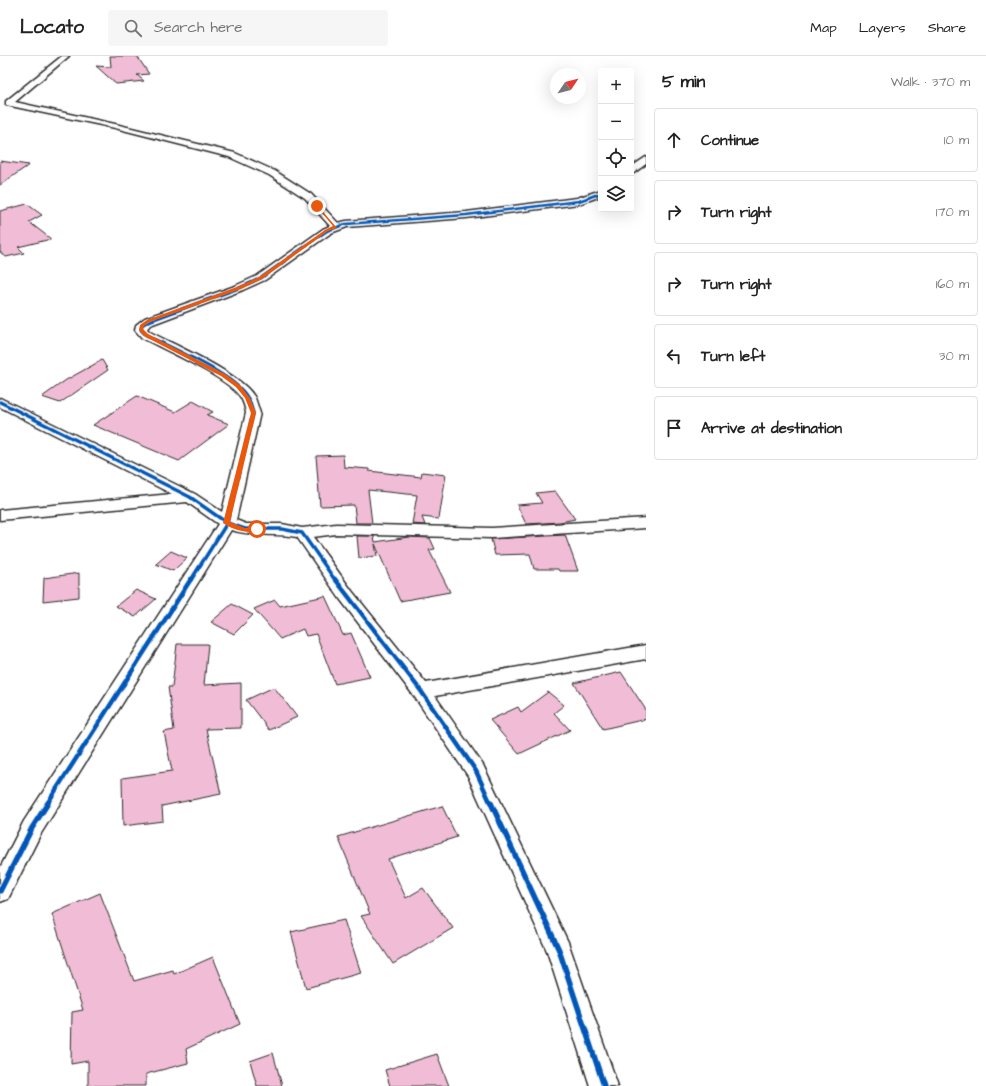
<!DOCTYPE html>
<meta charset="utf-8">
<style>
:root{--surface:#fff;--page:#f6f6f6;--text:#222;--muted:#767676;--line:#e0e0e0}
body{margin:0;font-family:"Architects Daughter",sans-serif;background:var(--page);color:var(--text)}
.controls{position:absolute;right:12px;top:12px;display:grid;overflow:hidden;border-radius:4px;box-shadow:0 4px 16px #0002}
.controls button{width:36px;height:36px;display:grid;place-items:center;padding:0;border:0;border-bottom:1px solid var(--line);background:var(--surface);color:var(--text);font:20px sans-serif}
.compass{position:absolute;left:550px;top:12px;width:36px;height:36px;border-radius:50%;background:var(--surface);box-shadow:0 4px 16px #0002;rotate:55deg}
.stop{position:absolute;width:12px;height:12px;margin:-9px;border:3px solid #ea580c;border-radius:50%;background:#fff}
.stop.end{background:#ea580c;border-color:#fff;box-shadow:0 1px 4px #0008}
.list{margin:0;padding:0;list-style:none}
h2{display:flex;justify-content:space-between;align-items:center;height:52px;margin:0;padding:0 16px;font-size:17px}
h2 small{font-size:13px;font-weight:400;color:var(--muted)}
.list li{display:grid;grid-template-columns:26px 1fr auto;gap:12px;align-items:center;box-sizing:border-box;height:64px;margin:0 8px 8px;padding:0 8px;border:1px solid var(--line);border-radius:4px}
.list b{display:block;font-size:15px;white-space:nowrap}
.list em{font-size:13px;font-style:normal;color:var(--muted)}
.icon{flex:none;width:22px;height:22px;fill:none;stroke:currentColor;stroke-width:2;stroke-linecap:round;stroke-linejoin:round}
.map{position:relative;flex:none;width:646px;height:1030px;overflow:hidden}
header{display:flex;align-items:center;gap:24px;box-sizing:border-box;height:56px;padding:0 20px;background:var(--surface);border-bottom:1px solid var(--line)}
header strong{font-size:19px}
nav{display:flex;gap:22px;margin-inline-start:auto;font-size:14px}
.search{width:280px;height:36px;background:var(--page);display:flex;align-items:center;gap:10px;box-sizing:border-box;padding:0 14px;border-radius:4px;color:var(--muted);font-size:15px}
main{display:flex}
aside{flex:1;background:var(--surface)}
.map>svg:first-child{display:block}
.building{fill:#f1bcd6;stroke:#2b2b2b}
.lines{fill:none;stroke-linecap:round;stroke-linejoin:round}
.minor-casing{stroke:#2b2b2b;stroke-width:3}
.minor{fill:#fff;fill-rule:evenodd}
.cycleway-far4-casing{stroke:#fff;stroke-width:4}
.cycleway-far3-casing{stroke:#fff;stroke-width:5}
.cycleway-far2-casing{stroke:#fff;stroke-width:6}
.cycleway-far1-casing{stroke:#fff;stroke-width:7}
.cycleway-casing{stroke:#fff;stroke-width:8}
.cycleway-far4{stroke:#0057b8;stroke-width:2.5}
.cycleway-far3{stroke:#0057b8;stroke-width:3}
.cycleway-far2{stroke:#0057b8;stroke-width:3.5}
.cycleway-far1{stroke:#0057b8;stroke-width:4.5}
.cycleway{stroke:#0057b8;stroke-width:5.5}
.route{fill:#ea580c}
</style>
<header>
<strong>Locato</strong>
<div class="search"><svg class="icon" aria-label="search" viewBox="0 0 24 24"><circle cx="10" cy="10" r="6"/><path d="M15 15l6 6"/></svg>Search here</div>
<nav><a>Map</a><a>Layers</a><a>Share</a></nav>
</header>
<main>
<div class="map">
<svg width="646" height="1030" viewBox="0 0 646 1030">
<rect width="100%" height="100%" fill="#fff"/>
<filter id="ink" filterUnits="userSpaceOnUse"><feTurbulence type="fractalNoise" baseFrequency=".025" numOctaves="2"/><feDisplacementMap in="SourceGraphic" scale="8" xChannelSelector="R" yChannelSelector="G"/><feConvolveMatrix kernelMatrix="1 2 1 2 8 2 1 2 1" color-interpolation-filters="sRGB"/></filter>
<g filter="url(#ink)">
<!-- building -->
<g class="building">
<polygon points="110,0 137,0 149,18 137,19 144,25 116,28 96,10 111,11"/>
<polygon points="0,105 29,109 0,129"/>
<polygon points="27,148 42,159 29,166 51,183 18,191 24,197 6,201 0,196 0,155"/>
<polygon points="102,304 108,314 60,347 42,341 66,324"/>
<polygon points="137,340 175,356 193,345 213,356 207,359 229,368 179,405 93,369"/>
<polygon points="343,399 344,411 369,413 369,415 421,421 422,416 446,419 439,463 422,461 425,469 412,468 417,439 368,434 372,467 356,467 354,449 320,450 316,400"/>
<polygon points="555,435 575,463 560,466 526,468 517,449 542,447 536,437"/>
<polygon points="565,479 578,515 559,515 558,513 534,513 530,498 495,499 491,483"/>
<polygon points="357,480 374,480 375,486 409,481 430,482 435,493 429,494 450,536 400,545 375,488 377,500 359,502"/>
<polygon points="171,495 187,502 173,515 156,508"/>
<polygon points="79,517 79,541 43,545 44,522"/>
<polygon points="136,534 156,543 135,561 116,550"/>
<polygon points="325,540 343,579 351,577 370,621 335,628 316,578 306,580 303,573 280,583 254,553 275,544 280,550"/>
<polygon points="232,548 253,559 234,578 211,566"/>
<polygon points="177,588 208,588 204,629 241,627 241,672 206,673 221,738 162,750 163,765 123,770 122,722 172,715 164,676 174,674 168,631 172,631"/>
<polygon points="621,616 646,654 646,663 603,673 574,627"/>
<polygon points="274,631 297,661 269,674 246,644"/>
<polygon points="548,636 564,649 554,657 570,674 519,698 490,664 518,651 521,656"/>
<polygon points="442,750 457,781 388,803 406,842 423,832 453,872 393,908 361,860 370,858 338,781"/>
<polygon points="100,837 134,925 173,914 174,918 213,901 240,968 186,993 188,1007 146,1018 146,1030 88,1030 88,1005 71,1008 72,956 83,954 52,858"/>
<polygon points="344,864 361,917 306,932 291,876"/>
<polygon points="273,997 282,1030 257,1030 250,1005"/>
<polygon points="437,998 449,1030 390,1030 385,1014"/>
</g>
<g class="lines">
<!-- minor casing -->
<g class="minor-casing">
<g id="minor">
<path d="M62,0H69L15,46L115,68L235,97L275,115L311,138L338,167L346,165L466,156L577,142L601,134V140L579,148L466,162L347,171L331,177L265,224L243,234L153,268L148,271L147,273L150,276C176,290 243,318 255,342C257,347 258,352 260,357L236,464L246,468H282L302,472L336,468L492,472L646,462V472L492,482L336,478L313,481L352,535L426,627L646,589V603L435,640L483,709L568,886L618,1030H590L547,895L468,720L414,640L340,543L297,481C275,477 252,481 231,474L40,779L8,843L0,846V812L24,765L218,468L187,446L0,464V454L172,438L0,351V342L195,438L222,456L246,357C245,352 244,347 241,342C229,322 165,294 142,282L135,274L136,269L145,262L235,230L257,220L323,173L330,170L305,142L269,119L229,101L115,72L6,49V45Z"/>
<polygon points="646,101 646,108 631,119 631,111"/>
</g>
</g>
<!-- minor -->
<use href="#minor" class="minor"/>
<!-- cycleway-far4 casing -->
<g class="cycleway-far4-casing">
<polyline id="cycleway-far4" points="287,203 327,175 346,168 466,159 579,145 601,137"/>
</g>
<!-- cycleway-far3 casing -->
<g class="cycleway-far3-casing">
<path id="cycleway-far3" d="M249,345C241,321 169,291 146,279L141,274L142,269L149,265L239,232L261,222L289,202"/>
</g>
<!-- cycleway-far2 casing -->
<g class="cycleway-far2-casing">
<g id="cycleway-far2">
<polyline points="0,346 190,441 227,467 245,473 282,473 302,477 335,524"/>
<polyline points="191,524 227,467 253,357 249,344"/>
</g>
</g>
<!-- cycleway-far1 casing -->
<g class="cycleway-far1-casing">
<g id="cycleway-far1">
<polyline points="335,523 421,635 476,715 491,748"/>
<polyline points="47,748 191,523"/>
</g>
</g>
<!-- cycleway casing -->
<g class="cycleway-casing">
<g id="cycleway">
<polyline points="491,747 559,894 604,1030"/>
<polyline points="0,835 32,772 48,747"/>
</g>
</g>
<!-- cycleway-far4 -->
<use href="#cycleway-far4" class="cycleway-far4"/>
<!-- cycleway-far3 -->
<use href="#cycleway-far3" class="cycleway-far3"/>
<!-- cycleway-far2 -->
<use href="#cycleway-far2" class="cycleway-far2"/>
<!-- cycleway-far1 -->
<use href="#cycleway-far1" class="cycleway-far1"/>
<!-- cycleway -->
<use href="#cycleway" class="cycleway"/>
</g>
</g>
<!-- route -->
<path class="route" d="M316,150H318L337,172L328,175L262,223L241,233L150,266L144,270L143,273L148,278L225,318L240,329L250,342L256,357L230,466L245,472L257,471L260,473C251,480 231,473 223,467L251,357L245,342L236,331L221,320L144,280L139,274L140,269L147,264L237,231L259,221L325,174L333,170Z"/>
</svg>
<div class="controls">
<button>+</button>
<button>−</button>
<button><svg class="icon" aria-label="locate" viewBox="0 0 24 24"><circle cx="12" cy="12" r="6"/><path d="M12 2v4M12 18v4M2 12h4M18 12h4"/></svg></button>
<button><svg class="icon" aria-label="layers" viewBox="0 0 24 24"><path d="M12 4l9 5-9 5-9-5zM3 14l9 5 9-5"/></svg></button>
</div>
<svg class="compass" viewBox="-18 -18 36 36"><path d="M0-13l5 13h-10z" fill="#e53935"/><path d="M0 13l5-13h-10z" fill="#767676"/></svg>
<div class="stop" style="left:257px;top:473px"></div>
<div class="stop end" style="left:317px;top:150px"></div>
</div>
<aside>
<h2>5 min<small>Walk · 370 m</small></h2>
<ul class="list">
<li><svg class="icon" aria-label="ahead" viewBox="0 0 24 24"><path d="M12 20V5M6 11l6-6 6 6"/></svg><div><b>Continue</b></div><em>10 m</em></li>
<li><svg class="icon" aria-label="right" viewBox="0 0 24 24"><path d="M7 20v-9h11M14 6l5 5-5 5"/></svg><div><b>Turn right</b></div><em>170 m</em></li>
<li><svg class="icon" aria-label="right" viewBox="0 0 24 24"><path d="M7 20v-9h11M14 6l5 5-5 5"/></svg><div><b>Turn right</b></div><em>160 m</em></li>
<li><svg class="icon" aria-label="left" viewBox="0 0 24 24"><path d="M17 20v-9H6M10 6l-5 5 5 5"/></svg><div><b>Turn left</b></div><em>30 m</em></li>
<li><svg class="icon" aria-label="arrive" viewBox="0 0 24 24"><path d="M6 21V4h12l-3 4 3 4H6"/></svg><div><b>Arrive at destination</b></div></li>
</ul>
</aside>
</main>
